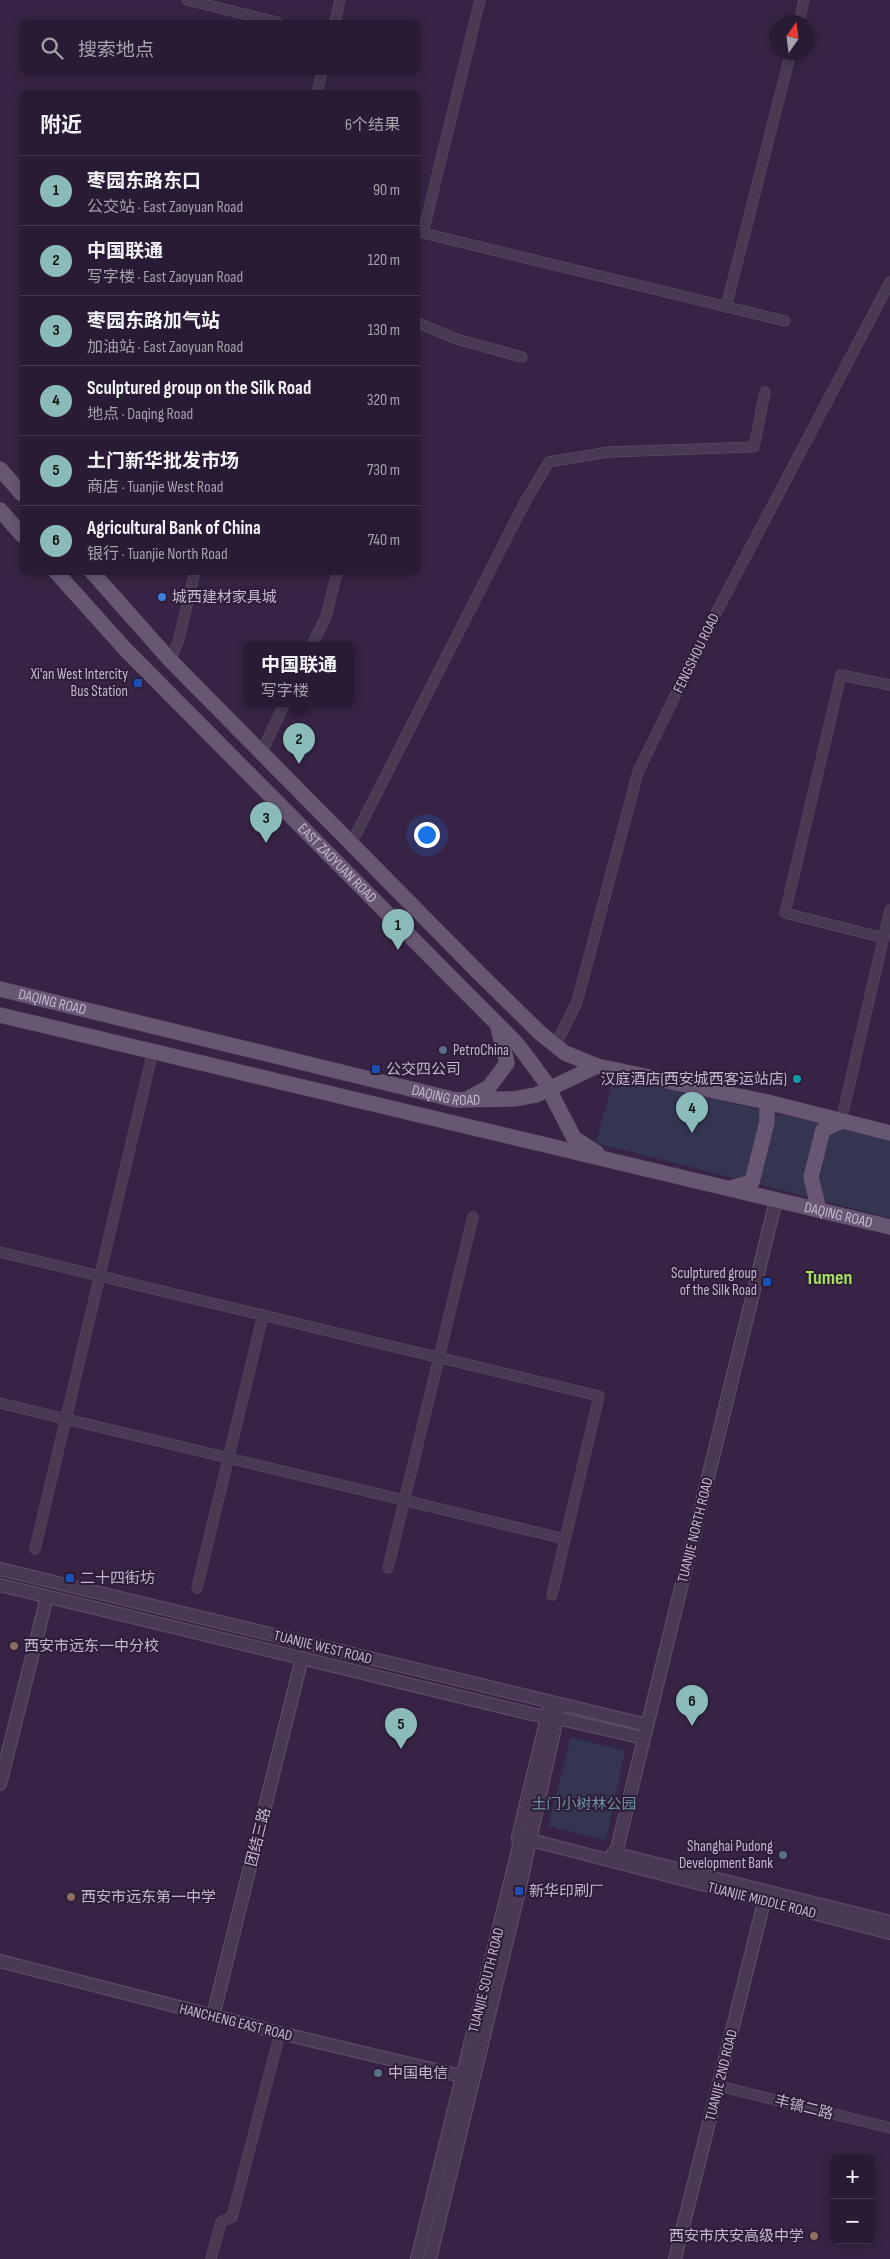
<!DOCTYPE html>
<html lang="zh">
<meta charset="utf-8">
<style>
:root{--surface:#291b33;--page:#35283f;--text:#f1f3f6;--muted:#a5a1ac;--line:#45394e;--accent:#8bbbb9}
body{margin:0;font-family:"Sofia Sans Condensed","Noto Sans SC",sans-serif;background:var(--page);color:var(--text)}
.controls{position:absolute;right:15px;bottom:15px;display:grid;overflow:hidden;border-radius:8px;box-shadow:0 2px 12px #0003}
.controls button{width:45px;height:45px;display:grid;place-items:center;padding:0;border:0;border-bottom:1px solid var(--line);background:var(--surface);color:var(--text);font:25px sans-serif}
.compass{position:absolute;left:770px;top:15px;width:45px;height:45px;border-radius:50%;background:var(--surface);box-shadow:0 2px 12px #0003;rotate:14deg}
.you{position:absolute;left:426px;top:834px;width:18px;height:18px;margin:-12px;border:4px solid #fff;border-radius:50%;background:#1a73e8;box-shadow:0 0 0 8px #1a73e833}
.badge{display:grid;place-items:center;width:32px;height:32px;border-radius:50%;background:var(--accent);color:#111;font-size:16px;font-weight:700}
.pin{position:absolute;translate:-50% -41px;filter:drop-shadow(0 1px 2px #0008)}
.pin::after{content:'';position:absolute;top:26px;width:18px;height:15px;background:inherit;clip-path:polygon(0 0,100% 0,50% 100%)}
.popup{position:absolute;left:244px;top:642px;width:110px;height:65px;box-sizing:border-box;display:grid;place-content:center;border-radius:8px;background:var(--surface);filter:drop-shadow(0 1px 4px #0005);font-size:16px;white-space:nowrap;color:var(--muted)}
.popup b{font-size:19px;color:var(--text)}
.popup::after{content:'';position:absolute;left:50%;top:100%;margin-left:-10px;border:10px solid transparent;border-top-color:var(--surface)}
.list{margin:0;padding:0;list-style:none}
h2{display:flex;justify-content:space-between;align-items:center;height:65px;margin:0;padding:0 20px;font-size:21px}
h2 small{font-size:16px;font-weight:400;color:var(--muted)}
.list li{display:grid;grid-template-columns:32px 1fr auto;gap:15px;align-items:center;box-sizing:border-box;height:70px;padding:0 20px;border-top:1px solid var(--line)}
.list b{display:block;font-size:19px;white-space:nowrap}
.list p{margin:0;font-size:16px;white-space:nowrap;color:var(--muted)}
.list em{font-size:16px;font-style:normal;color:var(--muted)}
.icon{flex:none;width:28px;height:28px;fill:none;stroke:currentColor;stroke-width:2;stroke-linecap:round;stroke-linejoin:round}
.map{position:relative;flex:none;width:890px;height:2259px;overflow:hidden}
.search{position:absolute;background:var(--surface);box-shadow:0 2px 12px #0003;left:20px;top:20px;width:400px;height:55px;display:flex;align-items:center;gap:12px;box-sizing:border-box;padding:0 18px;border-radius:8px;color:var(--muted);font-size:19px}
.panel{position:absolute;background:var(--surface);box-shadow:0 2px 12px #0003;left:20px;top:90px;width:400px;height:485px;border-radius:8px}
.map>svg:first-child{display:block}
.green{fill:#333551}
.lines{fill:none;stroke-linecap:round;stroke-linejoin:round}
.minor-casing{stroke:#61516a;stroke-width:11}
.tertiary-casing{stroke:#61516a;stroke-width:14}
.primary-casing{stroke:#4f3f59;stroke-width:16}
.minor{stroke:#493953;stroke-width:10}
.tertiary{stroke:#493953;stroke-width:12}
.primary{stroke:#685773;stroke-width:15}
.shop-dot{fill:#3f7fe0;stroke:#2e1d38;stroke-width:2}
.transit-dot{fill:#1a4fb4;stroke:#2e1d38;stroke-width:2}
.service-dot{fill:#5c6f8a;stroke:#2e1d38;stroke-width:2}
.culture-dot{fill:#0f9aa8;stroke:#2e1d38;stroke-width:2}
.education-dot{fill:#8d6e63;stroke:#2e1d38;stroke-width:2}
.labels{text-anchor:middle;stroke-width:4;stroke-linejoin:round;paint-order:stroke}
.poi-label{font-size:15px;fill:#c4b6cd;stroke:#2e1d38;text-anchor:start}
.street-label{font-size:15px;fill:#c4b6cd;stroke:#2e1d38}
.park-label{font-size:15px;fill:#6b92a0;stroke:#2e1d38}
.district-label{font-size:20px;font-weight:bold;fill:#a5de5f;stroke:#2e1d38}
</style>
<div class="map">
<svg width="890" height="2259" viewBox="0 0 890 2259">
<rect width="100%" height="100%" fill="#372444"/>
<!-- green -->
<g class="green">
<polygon points="614,1076 890,1140 890,1218 596,1143"/>
<polygon points="571,1737 625,1751 606,1840 548,1826"/>
</g>
<g class="lines">
<!-- minor casing -->
<g class="minor-casing">
<g id="minor">
<polyline points="187,0 277,22"/>
<polyline points="480,0 423,233 785,321"/>
<polyline points="335,22 340,0"/>
<polyline points="799,22 804,0"/>
<polyline points="317,92 322,72"/>
<polyline points="726,307 791,52"/>
<polyline points="418,323 456,339 522,357"/>
<polyline points="312,645 326,617 337,572"/>
<polyline points="170,660 178,642 195,572"/>
<polyline points="261,753 285,703"/>
<polyline points="351,844 526,500 549,462 609,452 754,447 765,392"/>
<polyline points="884,938 785,913 841,675 890,685"/>
<polyline points="555,1046 577,1002 638,772 706,632 890,282"/>
<polyline points="841,1121 890,910"/>
<polyline points="0,1252 599,1396 552,1595"/>
<polyline points="0,1403 565,1539"/>
<polyline points="35,1549 153,1051"/>
<polyline points="388,1568 473,1217"/>
<polyline points="197,1588 263,1315"/>
<polyline points="719,2086 890,2128"/>
<polyline points="211,2259 221,2222 232,2217 280,2033"/>
</g>
</g>
<!-- tertiary casing -->
<g class="tertiary-casing">
<g id="tertiary">
<polyline points="0,1569 647,1725"/>
<polyline points="0,1585 536,1715 557,1718 643,1738"/>
<polyline points="0,1784 47,1597"/>
<polyline points="523,1838 890,1933"/>
<polyline points="613,1853 890,1922"/>
<polyline points="614,1861 776,1200"/>
<polyline points="0,1961 280,2033 469,2078"/>
<polyline points="213,2016 302,1658"/>
<polyline points="417,2259 519,1846 518,1837 549,1709"/>
<polyline points="430,2259 519,1891 559,1709"/>
<polyline points="675,2259 766,1894"/>
</g>
</g>
<!-- primary casing -->
<g class="primary-casing">
<g id="primary">
<polyline points="0,469 22,494"/>
<polyline points="0,510 22,535"/>
<path id="s1" d="M56,572L126,650L518,1045L544,1080L574,1138L597,1153"/>
<polyline points="92,572 170,660 479,973 540,1033 565,1053 597,1066 767,1102 890,1133"/>
<path id="s2" d="M0,989L456,1100L514,1099L536,1095L597,1066"/>
<path id="s3" d="M0,1015L890,1227"/>
<polyline points="467,1099 489,1087 507,1063 498,1027"/>
<polyline points="731,1188 752,1182 767,1122 767,1102"/>
<polyline points="819,1210 811,1177 823,1130 841,1121"/>
</g>
</g>
<!-- minor -->
<use href="#minor" class="minor"/>
<!-- tertiary -->
<use href="#tertiary" class="tertiary"/>
<!-- primary -->
<use href="#primary" class="primary"/>
</g>
<!-- markers -->
<circle class="shop-dot" cx="162" cy="597" r="5"/>
<g class="transit-dot">
<rect x="133" y="678" width="10" height="10" rx="2.5"/>
<rect x="371" y="1064" width="10" height="10" rx="2.5"/>
<rect x="762" y="1277" width="10" height="10" rx="2.5"/>
<rect x="65" y="1573" width="10" height="10" rx="2.5"/>
<rect x="514" y="1886" width="10" height="10" rx="2.5"/>
</g>
<g class="service-dot">
<circle cx="443" cy="1050" r="5"/>
<circle cx="783" cy="1855" r="5"/>
<circle cx="378" cy="2073" r="5"/>
</g>
<circle class="culture-dot" cx="797" cy="1079" r="5"/>
<g class="education-dot">
<circle cx="14" cy="1646" r="5"/>
<circle cx="71" cy="1897" r="5"/>
<circle cx="814" cy="2236" r="5"/>
</g>
<g class="labels">
<!-- poi labels -->
<g class="poi-label">
<text x="172" y="602">城西建材家具城</text>
<text x="128" y="679" text-anchor="end">Xi'an West Intercity<tspan x="128" dy="17">Bus Station</tspan></text>
<text x="453" y="1055">PetroChina</text>
<text x="386" y="1074">公交四公司</text>
<text x="787" y="1084" text-anchor="end">汉庭酒店(西安城西客运站店)</text>
<text x="757" y="1278" text-anchor="end">Sculptured group<tspan x="757" dy="17">of the Silk Road</tspan></text>
<text x="80" y="1583">二十四街坊</text>
<text x="24" y="1651">西安市远东一中分校</text>
<text x="773" y="1851" text-anchor="end">Shanghai Pudong<tspan x="773" dy="17">Development Bank</tspan></text>
<text x="529" y="1896">新华印刷厂</text>
<text x="81" y="1902">西安市远东第一中学</text>
<text x="388" y="2078">中国电信</text>
<text x="804" y="2241" text-anchor="end">西安市庆安高级中学</text>
</g>
<!-- street labels -->
<g class="street-label">
<text transform="translate(696 653) rotate(-64)" y="5">FENGSHOU ROAD</text>
<text dy="5" stroke="none"><textPath href="#s1" startOffset="405">EAST ZAOYUAN ROAD</textPath></text>
<text dy="5" stroke="none"><textPath href="#s2" startOffset="54">DAQING ROAD</textPath></text>
<text dy="5" stroke="none"><textPath href="#s2" startOffset="459">DAQING ROAD</textPath></text>
<text dy="5" stroke="none"><textPath href="#s3" startOffset="862">DAQING ROAD</textPath></text>
<text transform="translate(695 1530) rotate(-76)" y="5">TUANJIE NORTH ROAD</text>
<text transform="translate(323 1647) rotate(14)" y="5">TUANJIE WEST ROAD</text>
<text transform="translate(258 1837) rotate(-76)" y="5">团结三路</text>
<text transform="translate(762 1900) rotate(14)" y="5">TUANJIE MIDDLE ROAD</text>
<text transform="translate(486 1980) rotate(-76)" y="5">TUANJIE SOUTH ROAD</text>
<text transform="translate(236 2022) rotate(14)" y="5">HANCHENG EAST ROAD</text>
<text transform="translate(721 2075) rotate(-76)" y="5">TUANJIE 2ND ROAD</text>
<text transform="translate(804 2107) rotate(14)" y="5">丰镐二路</text>
</g>
<!-- park labels -->
<g class="park-label">
<text x="584" y="1809">土门小树林公园</text>
</g>
<!-- district labels -->
<g class="district-label">
<text x="829" y="1284">Tumen</text>
</g>
</g>
</svg>
<div class="controls">
<button>+</button>
<button>−</button>
</div>
<svg class="compass" viewBox="-18 -18 36 36"><path d="M0-13l5 13h-10z" fill="#e53935"/><path d="M0 13l5-13h-10z" fill="#a5a1ac"/></svg>
<div class="you"></div>
<div class="pin badge" style="left:398px;top:950px">1</div>
<div class="pin badge" style="left:299px;top:764px">2</div>
<div class="popup"><b>中国联通</b>写字楼</div>
<div class="pin badge" style="left:266px;top:843px">3</div>
<div class="pin badge" style="left:692px;top:1133px">4</div>
<div class="pin badge" style="left:401px;top:1749px">5</div>
<div class="pin badge" style="left:692px;top:1726px">6</div>
<div class="search"><svg class="icon" aria-label="search" viewBox="0 0 24 24"><circle cx="10" cy="10" r="6"/><path d="M15 15l6 6"/></svg>搜索地点</div>
<section class="panel">
<h2>附近<small>6个结果</small></h2>
<ul class="list">
<li><span class="badge">1</span><div><b>枣园东路东口</b><p>公交站 · East Zaoyuan Road</p></div><em>90 m</em></li>
<li><span class="badge">2</span><div><b>中国联通</b><p>写字楼 · East Zaoyuan Road</p></div><em>120 m</em></li>
<li><span class="badge">3</span><div><b>枣园东路加气站</b><p>加油站 · East Zaoyuan Road</p></div><em>130 m</em></li>
<li><span class="badge">4</span><div><b>Sculptured group on the Silk Road</b><p>地点 · Daqing Road</p></div><em>320 m</em></li>
<li><span class="badge">5</span><div><b>土门新华批发市场</b><p>商店 · Tuanjie West Road</p></div><em>730 m</em></li>
<li><span class="badge">6</span><div><b>Agricultural Bank of China</b><p>银行 · Tuanjie North Road</p></div><em>740 m</em></li>
</ul>
</section>
</div>
